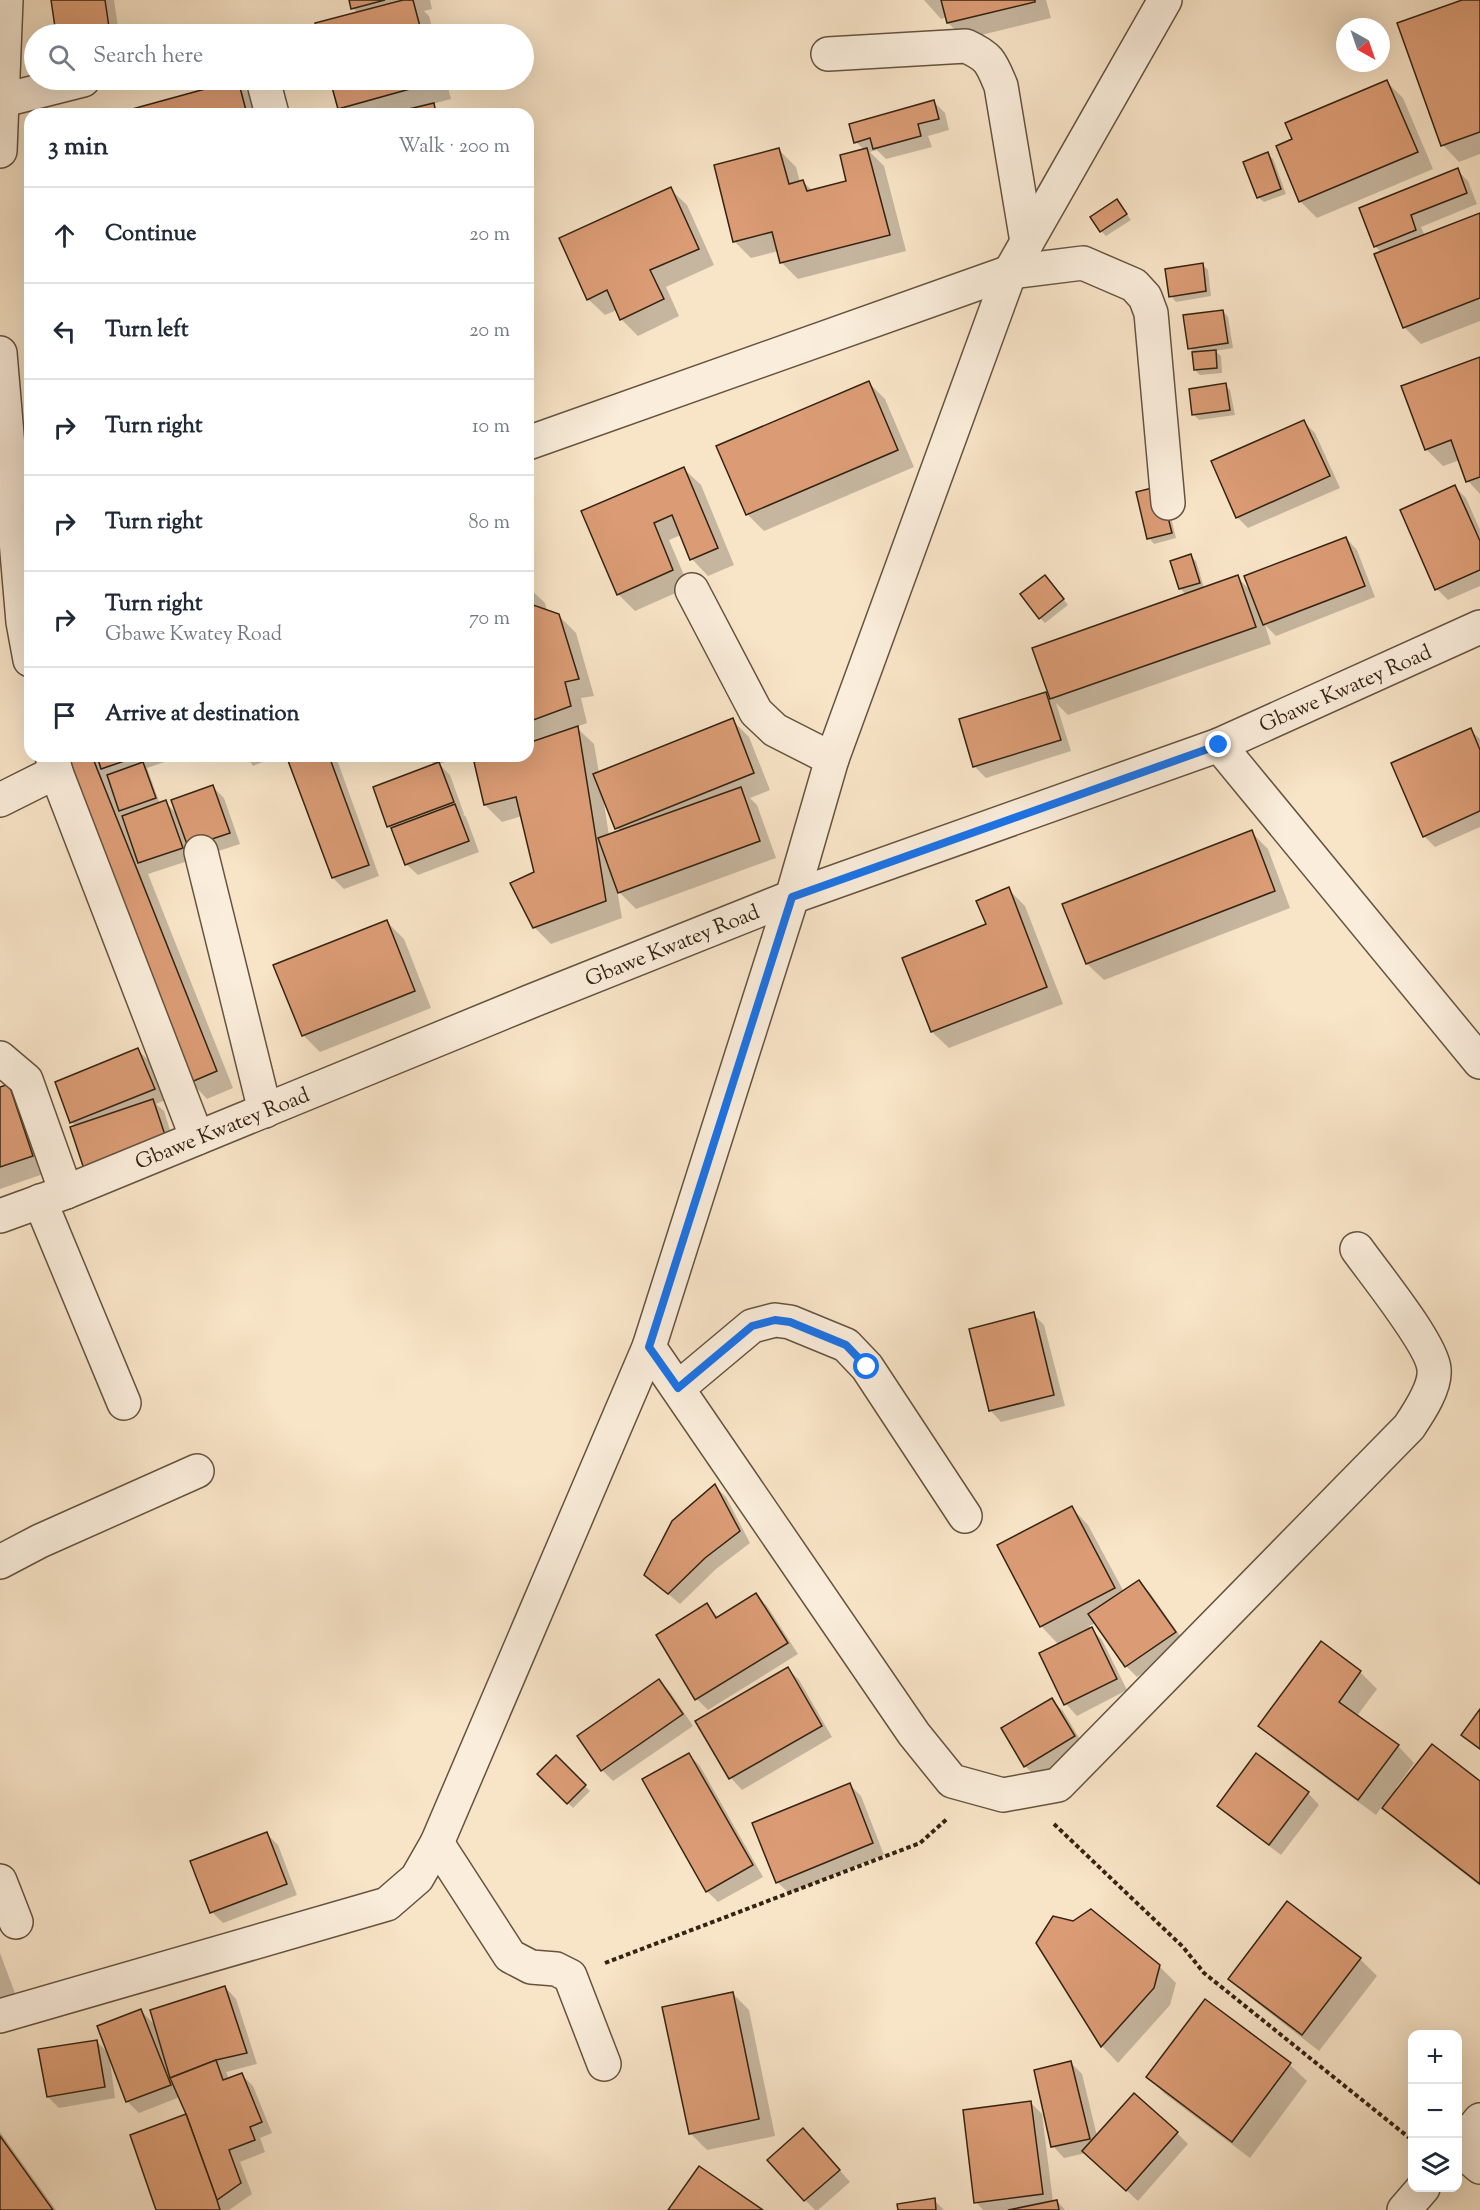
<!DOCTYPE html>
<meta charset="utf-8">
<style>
:root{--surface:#fff;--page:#f2f2f3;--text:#1f2937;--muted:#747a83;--line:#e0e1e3}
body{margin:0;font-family:"Sorts Mill Goudy",serif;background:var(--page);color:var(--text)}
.controls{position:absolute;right:18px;bottom:18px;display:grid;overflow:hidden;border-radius:12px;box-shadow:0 6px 24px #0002}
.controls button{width:54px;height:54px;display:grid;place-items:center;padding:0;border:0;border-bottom:2px solid var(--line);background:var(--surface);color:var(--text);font:30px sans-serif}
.compass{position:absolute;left:1336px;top:18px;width:54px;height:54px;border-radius:50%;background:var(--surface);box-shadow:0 6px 24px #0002;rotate:140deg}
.stop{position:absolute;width:18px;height:18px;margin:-14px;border:4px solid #1a73e8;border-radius:50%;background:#fff}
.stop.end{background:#1a73e8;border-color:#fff;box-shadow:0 2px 6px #0008}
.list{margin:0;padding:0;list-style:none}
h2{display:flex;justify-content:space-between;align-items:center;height:78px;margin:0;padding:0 24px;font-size:26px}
h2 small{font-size:20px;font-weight:400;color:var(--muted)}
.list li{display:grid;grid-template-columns:39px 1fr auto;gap:18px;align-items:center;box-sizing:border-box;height:96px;padding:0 24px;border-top:2px solid var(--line)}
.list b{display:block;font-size:22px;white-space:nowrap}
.list p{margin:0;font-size:20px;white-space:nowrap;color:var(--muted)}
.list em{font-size:20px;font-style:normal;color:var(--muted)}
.icon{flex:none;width:33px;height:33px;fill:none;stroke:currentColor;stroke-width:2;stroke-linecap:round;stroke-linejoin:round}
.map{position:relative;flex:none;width:1480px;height:2210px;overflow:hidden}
.search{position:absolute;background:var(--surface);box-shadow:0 6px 24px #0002;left:24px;top:24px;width:510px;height:66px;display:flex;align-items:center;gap:15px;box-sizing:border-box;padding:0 21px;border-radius:33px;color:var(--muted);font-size:22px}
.panel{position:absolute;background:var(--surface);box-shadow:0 6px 24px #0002;left:24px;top:108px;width:510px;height:654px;border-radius:18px}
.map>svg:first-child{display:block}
.shadow{fill:#0003;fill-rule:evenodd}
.building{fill:#db9c75;stroke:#342312;stroke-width:1.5}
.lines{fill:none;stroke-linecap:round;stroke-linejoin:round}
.minor-casing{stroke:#65533f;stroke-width:36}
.path{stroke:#342312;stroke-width:4;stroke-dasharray:4.5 3;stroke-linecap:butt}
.minor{stroke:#faeddb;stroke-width:33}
.route{stroke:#1a73e8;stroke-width:8}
.labels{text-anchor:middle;stroke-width:4.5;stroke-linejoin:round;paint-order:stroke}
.street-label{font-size:21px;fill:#342312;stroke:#faeddb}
</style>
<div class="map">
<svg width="1480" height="2210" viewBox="0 0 1480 2210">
<rect width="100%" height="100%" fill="#f8e4c7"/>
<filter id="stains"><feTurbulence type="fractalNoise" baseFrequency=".00333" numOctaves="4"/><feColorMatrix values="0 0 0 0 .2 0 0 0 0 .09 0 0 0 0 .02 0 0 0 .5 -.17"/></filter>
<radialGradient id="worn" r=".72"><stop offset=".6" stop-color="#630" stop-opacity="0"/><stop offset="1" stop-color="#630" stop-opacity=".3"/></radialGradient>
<!-- shadow -->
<g class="shadow">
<polygon points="52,0 114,0 119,34 57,34"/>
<polygon points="350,0 430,0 432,9 424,11 429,16 434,34 320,34 317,24 358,13 353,8"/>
<polygon points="924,0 1046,0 1051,18 965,39 948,23 947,17 941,19"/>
<polygon points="1466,0 1480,0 1480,154 1459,162 1443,145"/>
<polygon points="332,80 446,80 451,99 432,104 443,114 345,114 339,108"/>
<polygon points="238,82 254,99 259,114 120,114"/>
<polygon points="1387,82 1403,98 1433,169 1317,218 1300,201"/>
<polygon points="934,102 945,113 949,130 928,136 932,147 886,159 877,150 870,152 884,166 906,251 798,279 781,262 778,251 751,258 735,242 715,166 779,150 796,167 800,182 803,182 813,191 848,182 864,150 856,142"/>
<polygon points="1267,154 1273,159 1286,194 1264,202 1258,197"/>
<polygon points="1457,170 1468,181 1477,204 1421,227 1425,236 1480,215 1480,321 1421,344 1404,327 1382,253 1375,246"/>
<polygon points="670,189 687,205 714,265 666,287 679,316 638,336 621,319 617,310 605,315 588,299"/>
<polygon points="1117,201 1131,220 1106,236 1101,231"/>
<polygon points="1203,265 1208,270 1211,296 1176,302 1171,296"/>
<polygon points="1223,311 1228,317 1233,348 1215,351 1221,356 1222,373 1200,375 1195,370 1194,353 1190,348"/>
<polygon points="1480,358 1480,494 1468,481 1460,460 1443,466 1426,449"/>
<polygon points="869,383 885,399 914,467 764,531 747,514"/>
<polygon points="1225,385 1230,390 1235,415 1199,420 1194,415 1191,390"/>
<polygon points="528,404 535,425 528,428"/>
<polygon points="1304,422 1315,433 1340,488 1248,528 1237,517"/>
<polygon points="684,469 701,485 734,565 708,576 692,559 681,535 669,540 689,587 635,611 618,594 583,512"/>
<polygon points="1455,487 1466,498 1480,530 1480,586 1448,600 1437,589"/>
<polygon points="1165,493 1176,538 1154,544 1149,538"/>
<polygon points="1346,538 1357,550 1375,597 1276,636 1265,625 1271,644 1068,715 1056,703 1071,751 986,778 975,767 961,720 1046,694 1052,701 1034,649 1186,595 1180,588 1190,556 1196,561 1204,588 1237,577 1251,591"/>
<polygon points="1050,582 1068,605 1045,623 1040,618"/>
<path d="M528,587L545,603L547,611L558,615L576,633L594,696L581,698L587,723L576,727L594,744L599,773L732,720L749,737L770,790L750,798L757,805L776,858L636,909L617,890L622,918L551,944L534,927L536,873L522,816L502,822L485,805L476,763L493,757L491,756H528ZM603,797L620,832L609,836Z"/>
<polygon points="1470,730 1480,739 1480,827 1435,847 1424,836"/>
<polygon points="62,756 182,756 147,768 160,804 165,802 177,814 213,787 224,798 240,844 148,874 233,1088 207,1099 191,1082"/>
<polygon points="246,756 271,756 272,758 253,766"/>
<polygon points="286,756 336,757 379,876 344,889 333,878 289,759"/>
<polygon points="425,756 464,756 439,764 450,775 464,814 463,814 466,817 479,852 418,875 406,864 395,833 389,827 375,788 435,765"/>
<polygon points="1251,832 1268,849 1290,908 1104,980 1087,964"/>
<polygon points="1008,889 1025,906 1063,1004 949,1048 932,1032 904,959 988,925"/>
<polygon points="387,922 404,939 431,1008 320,1052 303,1035"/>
<polygon points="138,1050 149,1061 165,1100 156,1104 164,1111 178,1155 76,1126 71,1122"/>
<polygon points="8,1086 25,1103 49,1172 0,1189 0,1089"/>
<polygon points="1033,1314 1044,1325 1065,1406 1001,1422 990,1410"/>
<polygon points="715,1486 726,1497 750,1543 716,1569 680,1604 646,1575"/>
<polygon points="1072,1508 1088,1525 1124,1592 1139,1582 1150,1593 1186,1644 1137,1677 1126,1666 1096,1623 1089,1626 1102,1640 1127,1690 1077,1716 1066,1704 1041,1654 1059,1645 1041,1626"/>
<polygon points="756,1595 767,1606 798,1654 708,1710 697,1699 707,1605 719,1618"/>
<polygon points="1321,1643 1360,1672 1377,1689 1357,1716 1398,1746 1414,1763 1396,1788 1398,1790 1480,1783 1480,1886 1401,1824 1382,1806 1376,1815 1277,1742 1260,1726"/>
<polygon points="788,1669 799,1680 832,1737 742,1790 731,1778 698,1722"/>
<polygon points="659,1681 670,1692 693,1726 613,1781 602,1770"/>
<polygon points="1052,1700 1063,1711 1085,1748 1036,1777 1025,1766"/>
<polygon points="689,1755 700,1766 763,1877 718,1902 707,1891"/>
<polygon points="556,1757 590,1791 573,1808 539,1774"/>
<polygon points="850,1785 861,1796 884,1855 789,1893 777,1882"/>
<polygon points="1308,1793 1319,1805 1281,1855 1230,1817 1219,1805"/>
<polygon points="267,1834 278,1845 297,1895 223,1923 212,1912"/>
<polygon points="1073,1923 1159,1966 1176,1983 1170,2005 1118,2063 1102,2046 1038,1943"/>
<polygon points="0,1953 24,2017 0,2026"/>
<polygon points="1360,1959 1377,1976 1319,2051 1247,1995 1230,1978"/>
<polygon points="225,1987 236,1999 257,2064 226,2072 229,2079 242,2075 253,2086 272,2133 260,2138 265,2152 240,2162 252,2194 229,2210 158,2210 188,2115 180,2097 139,2113 127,2101 141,2011 156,2026"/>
<polygon points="732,1993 749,2010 775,2136 707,2150 690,2133"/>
<polygon points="1205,2001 1290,2065 1307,2081 1250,2158 1165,2094 1148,2077"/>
<polygon points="96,2041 109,2054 115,2098 59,2108 48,2097"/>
<polygon points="1071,2063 1082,2074 1097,2136 1177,2133 1188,2144 1138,2201 1086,2153 1064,2158 1053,2146"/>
<polygon points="1031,2103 1042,2114 1053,2202 1057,2201 1065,2210 983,2210 976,2202"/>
<polygon points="0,2132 56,2210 0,2210"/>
<polygon points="814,2141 850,2182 818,2210 815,2210 805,2200 770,2160"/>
<polygon points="934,2200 944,2210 899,2210"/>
</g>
<!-- building -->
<g class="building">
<polygon points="51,0 105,0 110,34 56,34"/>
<polygon points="349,0 385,0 351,9"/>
<polygon points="403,0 413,0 422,34 318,34 315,23"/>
<polygon points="941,0 1035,0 1035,2 947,23"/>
<polygon points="1462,0 1480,0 1480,132 1441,146 1397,23"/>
<polygon points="238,80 247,114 114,114"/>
<polygon points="330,80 434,80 435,82 338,109"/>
<polygon points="1387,80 1418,152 1299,202 1276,146 1292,139 1285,123"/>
<polygon points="934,100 939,119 918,124 921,136 873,149 870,138 854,143 849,124"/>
<polygon points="434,103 436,114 388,114"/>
<polygon points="779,148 789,184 803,180 807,191 846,181 840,155 867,148 890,235 780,263 772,232 733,242 714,165"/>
<polygon points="1268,152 1281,189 1257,198 1243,162"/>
<polygon points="1458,168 1467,193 1411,215 1416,230 1374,247 1359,208"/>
<polygon points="671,187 699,249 650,270 664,299 620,320 607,290 587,300 559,238"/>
<polygon points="1117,199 1127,214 1100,232 1090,217"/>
<polygon points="1480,213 1480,298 1403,328 1374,254"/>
<polygon points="1203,263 1206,291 1169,297 1165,269"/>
<polygon points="1223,310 1228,343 1188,349 1183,315"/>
<polygon points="1216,350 1217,368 1194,370 1192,352"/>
<polygon points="1480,357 1480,477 1466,482 1451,440 1425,450 1401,386"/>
<polygon points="869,381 898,450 746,515 716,446"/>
<polygon points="1226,383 1230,410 1192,415 1189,389"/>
<polygon points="1304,420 1330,476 1236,518 1211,461"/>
<polygon points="684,467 718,548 690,560 672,515 654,523 673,570 617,595 581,511"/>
<polygon points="1455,485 1480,541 1480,570 1435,590 1400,510"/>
<polygon points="1160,486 1172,533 1147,539 1136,492"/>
<polygon points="1346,537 1365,586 1263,625 1244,576"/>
<polygon points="1191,554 1200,583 1179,589 1170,561"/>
<polygon points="1045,575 1064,599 1039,619 1020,594"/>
<polygon points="1238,575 1256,627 1050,699 1032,648"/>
<polygon points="528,585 533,605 559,614 579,679 565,682 571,706 528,722"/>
<polygon points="1046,692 1061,740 973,767 959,719"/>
<polygon points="733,718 754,773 615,829 593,774"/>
<polygon points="578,726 606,901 533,928 510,883 534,872 516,797 484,805 474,762 492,756 528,756 528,743"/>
<polygon points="1471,728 1480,750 1480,811 1423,837 1391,763"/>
<polygon points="60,756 92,756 217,1071 189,1083"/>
<polygon points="97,756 139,756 101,769"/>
<polygon points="293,756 329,756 369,865 332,878 287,758"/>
<polygon points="143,762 156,798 119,811 107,775"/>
<polygon points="439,762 454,802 387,827 373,787"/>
<polygon points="213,785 230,833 188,847 171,800"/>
<polygon points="741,787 760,841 618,893 598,838"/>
<polygon points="166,800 183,848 138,863 122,816"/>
<polygon points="455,804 469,841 405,865 391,828"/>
<polygon points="1252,830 1275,891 1086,964 1062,904"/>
<polygon points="1009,887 1047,987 931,1032 902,958 986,924 976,901"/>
<polygon points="387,920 415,991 302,1036 273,965"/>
<polygon points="138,1048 155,1089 70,1123 55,1082"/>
<polygon points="9,1084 33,1156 0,1167 0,1087"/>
<polygon points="153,1099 168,1144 85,1172 70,1127"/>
<polygon points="1034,1312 1054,1395 989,1411 969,1329"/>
<polygon points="715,1484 740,1531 705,1558 668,1594 644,1575 672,1521"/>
<polygon points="1072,1506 1115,1588 1040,1627 997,1545"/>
<polygon points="1139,1580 1176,1632 1125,1667 1088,1614"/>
<polygon points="756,1593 788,1643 695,1700 656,1635 707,1603 716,1618"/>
<polygon points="1092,1627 1117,1679 1064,1705 1039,1653"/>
<polygon points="1321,1641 1361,1671 1339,1702 1399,1745 1358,1800 1258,1726"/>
<polygon points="788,1667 822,1726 729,1779 695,1721"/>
<polygon points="659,1679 683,1714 601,1771 577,1736"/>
<polygon points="1052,1698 1075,1736 1024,1767 1001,1728"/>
<polygon points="1480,1709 1480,1749 1461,1735"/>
<polygon points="1432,1744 1480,1781 1480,1884 1382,1808"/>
<polygon points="689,1753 753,1865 706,1892 642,1779"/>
<polygon points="1256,1753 1309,1792 1269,1845 1217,1806"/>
<polygon points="556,1755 586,1785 567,1804 537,1774"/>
<polygon points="850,1783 873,1843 776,1883 752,1823"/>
<polygon points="267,1832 287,1884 210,1913 190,1861"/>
<polygon points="1287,1901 1361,1958 1302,2035 1228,1979"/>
<polygon points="1091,1909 1160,1965 1154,1988 1101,2047 1036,1943 1053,1916 1073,1921"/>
<polygon points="225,1986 247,2053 216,2060 170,2078 150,2010"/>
<polygon points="733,1992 759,2119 689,2134 662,2007"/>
<polygon points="1205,1999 1291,2063 1232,2142 1146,2077"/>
<polygon points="141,2009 171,2085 126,2102 97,2026"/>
<polygon points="97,2040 105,2087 47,2097 38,2049"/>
<polygon points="216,2060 223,2080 242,2073 262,2122 250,2127 255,2140 229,2150 241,2183 217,2200 186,2114 170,2078"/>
<polygon points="1071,2061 1090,2139 1051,2147 1034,2070"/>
<polygon points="1134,2093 1178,2132 1126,2191 1082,2151"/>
<polygon points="1031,2101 1043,2194 974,2203 963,2110"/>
<polygon points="186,2114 217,2200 220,2210 156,2210 130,2135"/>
<polygon points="803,2128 840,2170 804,2201 767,2160"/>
<polygon points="0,2136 53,2210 0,2210"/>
<polygon points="699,2166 763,2210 668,2210"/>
<polygon points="935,2198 936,2210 898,2210 897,2204"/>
<polygon points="1057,2200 1059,2210 1008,2210"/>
</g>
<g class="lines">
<!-- minor casing -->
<g class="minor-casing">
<g id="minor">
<path d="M828,54L966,46C990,57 991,62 1001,86L1027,242"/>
<polyline points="263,80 272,114"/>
<polyline points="4,100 83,80"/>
<polyline points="0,151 6,0"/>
<polyline points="0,353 23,622 30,660"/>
<polyline points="528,443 1010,272 1083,263 1134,285 1145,297 1151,313 1168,503"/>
<polyline points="692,590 756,712 775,730 832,759"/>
<polyline points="1219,745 1480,1062"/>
<polyline points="52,756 56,772 197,1138"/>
<polyline points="0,800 56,772"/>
<polyline points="201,852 265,1111"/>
<polyline points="0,1058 26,1080 66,1192"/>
<polyline points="40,1201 124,1403"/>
<polyline points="0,1216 66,1192 529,1002 792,897 1219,745 1480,627"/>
<path d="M649,1347L914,1734L952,1781L1003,1795L1058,1785L1409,1427C1419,1412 1436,1387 1434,1369C1432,1344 1374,1273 1357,1249"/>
<polyline points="678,1388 752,1326 775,1320 790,1322 846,1345 867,1367 965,1516"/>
<polyline points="0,1562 40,1541 197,1471"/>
<polyline points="437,1843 510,1956 531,1967 556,1969 570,1976 604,2064"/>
<polyline points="0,1881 16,1922"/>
<polyline points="0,2016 387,1904 417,1878 437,1843 649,1347 792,897 832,759 1010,272 1165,0"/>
<polyline points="1458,2147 1480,2120"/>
<polyline points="1458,2148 1480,2167"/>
<polyline points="1404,2210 1423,2188"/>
</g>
</g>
<!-- path -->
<g class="path">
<polyline points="1054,1824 1183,1947 1204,1973 1412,2140"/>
<polyline points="605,1963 920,1843 947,1819"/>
</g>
<!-- minor -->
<use href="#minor" class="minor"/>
</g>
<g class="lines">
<!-- route -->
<polyline class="route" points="867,1367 846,1345 790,1322 775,1320 752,1326 678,1388 649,1347 792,897 1219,745"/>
</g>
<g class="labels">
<!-- street labels -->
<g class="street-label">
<text transform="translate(1345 688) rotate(-24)" y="7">Gbawe Kwatey Road</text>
<text transform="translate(672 945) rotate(-22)" y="7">Gbawe Kwatey Road</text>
<text transform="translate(222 1128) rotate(-22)" y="7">Gbawe Kwatey Road</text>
</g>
</g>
<rect width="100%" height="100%" filter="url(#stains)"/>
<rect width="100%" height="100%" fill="url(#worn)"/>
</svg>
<div class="controls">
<button>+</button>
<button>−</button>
<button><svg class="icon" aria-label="layers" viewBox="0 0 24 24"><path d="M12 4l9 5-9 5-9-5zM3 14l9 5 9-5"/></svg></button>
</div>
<svg class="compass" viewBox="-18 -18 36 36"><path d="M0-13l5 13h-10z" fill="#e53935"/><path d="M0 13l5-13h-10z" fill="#747a83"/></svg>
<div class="stop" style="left:867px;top:1367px"></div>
<div class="stop end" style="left:1219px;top:745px"></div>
<div class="search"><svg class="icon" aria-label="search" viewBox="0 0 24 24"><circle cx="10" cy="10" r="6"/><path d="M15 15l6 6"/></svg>Search here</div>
<section class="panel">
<h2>3 min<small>Walk · 200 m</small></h2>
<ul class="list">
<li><svg class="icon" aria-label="ahead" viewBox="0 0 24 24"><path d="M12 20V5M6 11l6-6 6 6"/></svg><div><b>Continue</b></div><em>20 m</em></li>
<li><svg class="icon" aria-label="left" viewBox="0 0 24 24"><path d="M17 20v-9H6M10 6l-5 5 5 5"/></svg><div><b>Turn left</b></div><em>20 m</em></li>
<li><svg class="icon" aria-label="right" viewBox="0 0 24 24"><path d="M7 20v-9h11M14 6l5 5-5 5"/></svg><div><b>Turn right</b></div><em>10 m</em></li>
<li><svg class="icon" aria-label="right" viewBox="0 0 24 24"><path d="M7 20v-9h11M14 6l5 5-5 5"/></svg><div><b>Turn right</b></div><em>80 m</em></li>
<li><svg class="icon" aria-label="right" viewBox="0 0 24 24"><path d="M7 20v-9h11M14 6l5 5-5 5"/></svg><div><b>Turn right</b><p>Gbawe Kwatey Road</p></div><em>70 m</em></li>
<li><svg class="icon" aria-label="arrive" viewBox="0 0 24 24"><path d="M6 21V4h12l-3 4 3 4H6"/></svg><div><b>Arrive at destination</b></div></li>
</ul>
</section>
</div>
